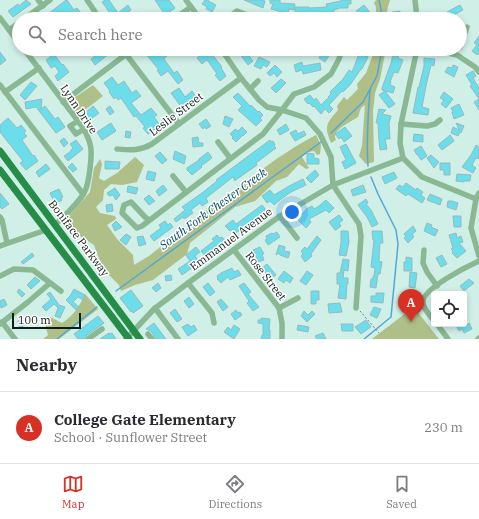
<!DOCTYPE html>
<meta charset="utf-8">
<style>
:root{--surface:#fff;--page:#f7f7f7;--text:#2b2b33;--muted:#7c7c81;--line:#e1e1e2;--accent:#d93025}
body{margin:0;font-family:"IBM Plex Serif",serif;background:var(--page);color:var(--text)}
.controls{position:absolute;right:12px;bottom:12px;display:grid;overflow:hidden;border-radius:4px;box-shadow:0 2px 6px #0003}
.controls button{width:36px;height:36px;display:grid;place-items:center;padding:0;border:0;border-bottom:1px solid var(--line);background:var(--surface);color:var(--text);font:20px sans-serif}
.scale{position:absolute;left:12px;bottom:10px;width:69px;box-sizing:border-box;padding-left:4px;border:2px solid #101c19;border-top:0;font-size:11px;line-height:14px;white-space:nowrap;color:#101c19;-webkit-text-stroke:3px #fff;paint-order:stroke}
.you{position:absolute;left:292px;top:212px;width:14px;height:14px;margin:-10px;border:3px solid #fff;border-radius:50%;background:#1a73e8;box-shadow:0 0 0 6px #1a73e833}
.badge{display:grid;place-items:center;width:26px;height:26px;border-radius:50%;background:var(--accent);color:#fff;font-size:13px;font-weight:700}
.pin{position:absolute;translate:-50% -33px;filter:drop-shadow(0 1px 2px #0008)}
.pin::after{content:'';position:absolute;top:21px;width:14px;height:12px;background:inherit;clip-path:polygon(0 0,100% 0,50% 100%)}
.list{margin:0;padding:0;list-style:none}
h2{display:flex;justify-content:space-between;align-items:center;height:52px;margin:0;padding:0 16px;font-size:17px}
h2 small{font-size:13px;font-weight:400;color:var(--muted)}
.list li{display:grid;grid-template-columns:26px 1fr auto;gap:12px;align-items:center;box-sizing:border-box;height:72px;padding:0 16px;border-top:1px solid var(--line)}
.list b{display:block;font-size:15px;white-space:nowrap}
.list p{margin:0;font-size:13px;white-space:nowrap;color:var(--muted)}
.list em{font-size:13px;font-style:normal;color:var(--muted)}
.icon{flex:none;width:22px;height:22px;fill:none;stroke:currentColor;stroke-width:2;stroke-linecap:round;stroke-linejoin:round}
.map{position:relative;flex:none;width:479px;height:339px;overflow:hidden}
.search{position:absolute;background:var(--surface);box-shadow:0 2px 6px #0003;left:12px;right:12px;top:12px;height:44px;display:flex;align-items:center;gap:10px;box-sizing:border-box;padding:0 14px;border-radius:22px;color:var(--muted);font-size:15px}
.sheet{height:124px;background:var(--surface)}
nav{display:flex;justify-content:space-around;align-items:center;box-sizing:border-box;height:56px;border-top:1px solid var(--line);background:var(--surface);font-size:11px;color:var(--muted)}
nav a{display:grid;justify-items:center;gap:2px}
nav .on{color:var(--accent)}
.map>svg:first-child{display:block}
.green{fill:#aebf87}
.lines{fill:none;stroke-linecap:round;stroke-linejoin:round}
.stream{stroke:#53a7d4;stroke-width:1.5}
.building{fill:#6bddeb;stroke:#99b9bd}
.path{stroke:#6c817c;stroke-width:1;stroke-dasharray:2 2;stroke-linecap:butt}
.minor{stroke:#89b892;stroke-width:5.5}
.major{stroke:#258d48;stroke-width:7}
.labels{text-anchor:middle;stroke-width:3;stroke-linejoin:round;paint-order:stroke}
.street-label{font-size:11px;fill:#101c19;stroke:#fff}
.water-label{font-size:12px;font-style:italic;fill:#004967;stroke:#fff}
</style>
<div class="map">
<svg width="479" height="339" viewBox="0 0 479 339">
<rect width="100%" height="100%" fill="#d0efe7"/>
<!-- green -->
<g class="green">
<path d="M376,0H390C388,7 385,13 389,19H379L376,13V7L374,3Z"/>
<path d="M375,49H386L380,79L375,93L373,112L374,162L366,164L359,156L362,146L365,105L361,108L358,117C352,121 339,127 336,133C334,136 335,137 336,140L331,143C324,126 326,124 338,110L337,106L344,97L347,100L358,89L357,84L366,73Z"/>
<polygon points="93,85 103,96 77,116 68,102"/>
<path d="M316,135L321,145L320,154L317,155L314,151L308,152L302,157L309,168L306,169L299,164L287,177L276,181L255,201L235,207L190,243L187,254L153,280L135,285L121,291L119,285L103,269L94,245L72,231L68,217L90,192L94,168L100,159L102,164L99,178L104,181L117,173L135,157L144,165L137,182L122,185L111,184L104,190L103,200L96,207L100,213L115,216L116,219L107,225L117,239L133,255L134,265L149,256L177,234L191,227L206,211L212,202L219,204C233,194 246,182 260,171C277,158 297,145 316,135Z"/>
<path d="M85,294L98,309L59,339H43L48,335L44,320L50,317L62,323C74,315 79,307 85,294Z"/>
<polygon points="411,309 416,310 439,339 372,339"/>
</g>
<g class="lines">
<!-- stream -->
<g class="stream">
<polyline points="379,0 383,19"/>
<polyline points="331,133 363,102 377,76 382,49"/>
<path d="M368,166C366,140 368,115 370,90"/>
<polyline points="116,291 321,142"/>
<polyline points="57,339 97,307"/>
<polyline points="364,339 391,317 398,244 396,230 378,194 371,177"/>
</g>
</g>
<!-- building -->
<g class="building">
<polygon points="26,0 31,4 13,17 8,11 18,4 19,6"/>
<polygon points="66,0 67,0 74,10 77,8 82,14 75,19 62,19 66,16 62,11 50,19 43,19 49,15 48,14"/>
<polygon points="105,0 109,0 118,13 128,5 131,10 126,14 130,19 114,19 102,2"/>
<polygon points="155,0 169,0 175,8 165,15"/>
<polygon points="205,0 207,0 216,5 212,12 206,9 207,7 202,4"/>
<polygon points="244,0 261,0 265,1 263,8"/>
<polygon points="270,0 280,0 280,3 295,4 294,10 289,9 288,13 282,12 271,9 273,4 270,3"/>
<polygon points="341,0 351,0 351,4 348,4 348,8 340,8 334,10 334,12 327,14 311,15 311,14 295,14 295,7 309,7 309,8 327,7 326,4 341,1"/>
<polygon points="364,5 372,15 366,19 360,19 358,16 359,15 356,11"/>
<polygon points="460,5 463,10 450,17 447,12"/>
<polygon points="400,11 400,19 394,19 392,12"/>
<polygon points="479,36 479,53 477,55 472,51 477,45 474,43"/>
<polygon points="105,49 109,54 95,65 91,59"/>
<polygon points="151,49 160,49 162,51 163,51 167,56 164,59 174,73 177,71 183,80 178,84 168,71 161,76 157,70 159,70 145,53"/>
<polygon points="194,49 208,49 222,67 221,68 226,76 220,81 215,75 217,74 207,60 202,64 197,58 199,56"/>
<polygon points="244,49 253,61 248,65 239,53"/>
<polygon points="324,49 328,49 332,51 325,62 319,58"/>
<polygon points="361,49 367,49 365,56 368,57 362,69 361,69 350,85 343,92 342,91 329,105 333,109 329,113 325,109 321,114 314,106 313,107 309,103 308,104 304,99 310,95 314,100 316,98 321,105 329,97 328,97 331,94 330,92 343,79 349,70 352,72"/>
<polygon points="394,49 400,49 398,58 403,60 398,73 394,72 390,82 391,82 390,85 395,87 393,93 382,90 382,88 391,63"/>
<polygon points="0,52 6,60 0,65"/>
<polygon points="54,54 62,65 63,64 69,72 58,81 55,76 59,72 55,66 51,68 46,60"/>
<polygon points="259,57 270,62 267,67 263,65 261,69 254,66"/>
<polygon points="424,58 435,59 434,66 431,65 426,86 422,107 429,109 428,115 413,113 418,87 419,87 424,66"/>
<polygon points="302,62 303,66 320,63 321,70 303,74 302,70 296,72 294,65"/>
<polygon points="275,65 282,72 277,77 274,73 270,76 267,73"/>
<polygon points="453,65 458,67 454,77 445,72 448,67 452,68"/>
<polygon points="473,71 476,76 473,78 479,88 479,110 474,102 479,99 470,86 472,85 466,75"/>
<polygon points="112,77 118,85 124,81 132,93 136,90 141,96 131,103 141,115 151,108 157,115 154,117 160,125 148,134 143,128 145,127 136,116 134,117 121,98 118,100 116,97 114,99 109,92 110,91 104,83"/>
<polygon points="281,79 286,83 276,93 271,88"/>
<polygon points="31,82 37,86 25,100 20,95"/>
<polygon points="179,88 185,97 192,91 196,97 182,108 171,93"/>
<polygon points="385,91 395,104 389,108 379,95"/>
<polygon points="444,92 453,99 446,108 441,104 444,100 440,98"/>
<polygon points="238,93 250,106 251,105 258,112 259,111 263,115 260,118 262,120 256,126 238,110 242,106 233,97"/>
<polygon points="42,99 41,109 45,106 55,119 58,117 65,127 56,133 36,107 26,109 25,102"/>
<polygon points="459,104 464,115 454,119 452,112 453,112 451,108"/>
<polygon points="93,106 99,113 90,120 85,113"/>
<polygon points="110,106 114,112 110,115 106,109"/>
<polygon points="379,109 386,110 382,114 391,116 389,123 390,139 385,139 387,149 380,150 379,141 378,123 376,123"/>
<polygon points="225,116 233,119 229,127 223,124"/>
<polygon points="8,118 17,128 21,125 26,131 24,133 27,136 22,140 33,156 34,155 38,161 26,170 20,163 23,161 0,132 0,125"/>
<polygon points="206,119 211,126 206,129 205,127 203,129 199,124"/>
<polygon points="111,123 116,131 102,140 97,132"/>
<polygon points="456,123 464,126 461,133 460,132 458,136 451,133 453,127 459,130"/>
<polygon points="286,124 289,130 280,135 277,130"/>
<polygon points="242,127 247,132 243,136 243,135 236,142 232,138 233,137 230,134 235,129 238,131"/>
<polygon points="345,127 352,136 344,142 341,137 339,139 335,134"/>
<polygon points="296,130 298,134 304,131 306,135 295,141 290,133"/>
<polygon points="126,131 131,132 130,138 125,137"/>
<polygon points="414,134 423,135 423,142 413,141"/>
<polygon points="450,135 454,141 442,150 438,145"/>
<polygon points="198,137 199,143 203,143 203,146 193,147 192,138"/>
<polygon points="64,138 68,143 64,147 60,141"/>
<polygon points="76,140 83,149 68,161 64,156 71,151 71,150 73,148 70,144"/>
<polygon points="270,140 271,142 273,141 275,145 274,146 276,148 256,163 257,165 237,179 235,181 233,177 206,198 208,202 202,206 200,203 191,210 193,213 184,219 183,217 176,222 174,219 185,210 182,207 202,193 217,181 216,180"/>
<polygon points="346,144 356,163 345,169 342,162 346,160 340,147"/>
<polygon points="476,145 479,147 479,159 476,158 472,165 476,168 473,173 462,167 471,155"/>
<polygon points="421,146 427,156 421,160 418,155 417,155 414,150"/>
<polygon points="175,151 186,156 184,164 173,159"/>
<polygon points="160,152 167,160 162,164 155,156"/>
<polygon points="208,152 212,158 201,166 202,167 192,175 187,170 187,168 199,160 199,159"/>
<polygon points="307,153 314,154 314,158 319,159 319,164 307,164"/>
<polygon points="431,155 439,162 434,168 427,158"/>
<polygon points="105,161 120,162 119,169 105,169"/>
<polygon points="72,163 77,169 73,172 68,167"/>
<polygon points="440,163 450,163 450,175 444,175 444,170 440,170"/>
<polygon points="46,164 50,169 39,177 36,172"/>
<polygon points="315,170 319,175 311,183 306,178"/>
<polygon points="148,171 156,173 154,181 146,179"/>
<polygon points="394,172 397,178 385,184 382,177"/>
<polygon points="457,174 471,175 470,181 465,181 464,182 456,181"/>
<polygon points="303,179 306,185 291,192 281,199 274,205 270,201 267,203 262,196 270,190 274,195 291,185"/>
<polygon points="406,183 416,190 417,188 423,192 421,195 425,198 422,203 408,194 406,196 396,189 399,185 403,187"/>
<polygon points="163,185 167,190 159,196 156,191"/>
<polygon points="363,185 366,192 353,196 351,190"/>
<polygon points="128,186 138,188 136,194 127,192"/>
<polygon points="115,188 120,195 116,200 113,195 109,196 107,193"/>
<polygon points="59,189 63,197 61,198 62,200 55,204 50,193"/>
<polygon points="0,193 9,204 2,209 0,207"/>
<polygon points="430,194 442,199 440,205 427,200"/>
<polygon points="149,195 155,201 149,205 144,199"/>
<polygon points="366,199 368,203 366,204 371,210 378,224 372,227 367,217 358,205"/>
<polygon points="326,200 334,208 329,213 326,210 309,219 311,222 306,228 297,219 306,210 306,209 312,206 314,209 319,206"/>
<polygon points="448,201 452,201 458,203 456,210 447,207"/>
<polygon points="112,204 113,211 107,212 106,205"/>
<polygon points="262,205 266,210 236,233 233,229 230,231 225,226 233,220 236,224"/>
<polygon points="339,215 343,220 339,223 341,226 336,230 335,230 329,222"/>
<polygon points="453,216 461,216 461,227 454,227"/>
<polygon points="116,221 122,227 115,231 112,225"/>
<polygon points="165,221 168,225 170,223 173,227 154,241 150,236 161,228 159,225"/>
<polygon points="427,223 432,225 431,227 438,230 435,236 424,231"/>
<polygon points="413,226 416,231 412,234 414,237 408,243 404,238 406,237 404,234"/>
<polygon points="341,231 348,231 349,242 346,256 339,255 341,243"/>
<polygon points="372,231 382,231 383,243 380,243 379,261 382,262 380,274 378,274 376,288 370,287 371,279 373,279 373,276 374,276 375,268 371,267 374,240 373,240"/>
<polygon points="277,232 280,237 268,245 265,240 267,239 266,236 272,233 273,234"/>
<polygon points="456,233 457,238 461,236 463,242 459,243 466,251 457,258 452,253 453,251 451,249 453,248 449,235"/>
<polygon points="126,234 131,237 126,245 120,240"/>
<polygon points="217,235 220,238 222,237 227,243 220,249 218,246 205,256 201,251 214,241 212,239"/>
<polygon points="143,236 146,244 139,246 137,237"/>
<polygon points="317,236 321,240 311,254 312,256 305,262 301,256 303,254 301,251 305,247 307,249"/>
<polygon points="279,245 285,247 284,251 290,252 288,258 280,255 279,253 276,255"/>
<polygon points="196,247 200,252 195,256 198,260 191,266 192,268 182,275 178,269 190,261 186,255"/>
<polygon points="260,247 264,254 262,254 264,260 258,262 253,250"/>
<polygon points="32,253 34,256 23,264 21,262"/>
<polygon points="442,255 447,264 441,267 436,258"/>
<polygon points="406,257 412,258 412,271 404,271 404,262 406,262"/>
<polygon points="343,259 349,260 348,271 344,270 343,278 348,278 348,284 347,284 346,299 338,298 340,284 337,284 337,273 340,273"/>
<polygon points="267,264 276,275 270,279 262,268"/>
<polygon points="232,268 234,272 238,270 241,275 230,280 228,277 221,283 217,279 218,278 217,276 221,273"/>
<polygon points="284,271 293,278 290,283 286,280 284,283 278,279"/>
<polygon points="307,271 313,275 306,285 300,281"/>
<polygon points="410,272 417,273 415,288 409,287"/>
<polygon points="171,275 172,280 166,281 165,276"/>
<polygon points="35,277 40,281 31,289 27,285"/>
<polygon points="469,279 474,283 464,291 460,286"/>
<polygon points="158,283 161,288 156,292 152,288"/>
<polygon points="208,283 215,292 210,296 203,287"/>
<polygon points="244,283 251,292 248,294 259,307 253,311 247,303 249,301 239,286"/>
<polygon points="19,289 25,294 22,297 17,292"/>
<polygon points="74,289 85,295 83,300 78,297 73,302 79,307 76,310 66,300 70,296"/>
<polygon points="131,290 143,306 133,313 132,311 131,312 120,298"/>
<polygon points="311,291 319,291 319,300 316,300 316,304 311,304"/>
<polygon points="50,292 59,305 65,307 60,318 55,316 58,308 54,304 46,311 42,307 51,299 47,294"/>
<polygon points="403,292 408,292 408,306 402,306"/>
<polygon points="376,293 384,293 383,303 371,302 371,296 376,296"/>
<polygon points="189,297 194,304 189,308 184,301"/>
<polygon points="4,299 7,305 1,308 0,306 0,301"/>
<polygon points="221,299 228,307 223,311 217,302"/>
<polygon points="340,303 342,312 329,313 328,304"/>
<polygon points="374,307 381,309 377,318 370,315"/>
<polygon points="175,309 182,319 177,322 170,313"/>
<polygon points="236,310 238,313 240,312 242,315 235,320 231,314"/>
<polygon points="304,311 308,315 312,311 315,314 307,322 301,316"/>
<polygon points="98,316 104,323 86,336 84,339 78,339 74,334"/>
<polygon points="261,318 270,319 269,330 270,330 270,339 261,339 262,335 263,335 263,324 258,323 258,320 261,320"/>
<polygon points="21,319 25,325 20,328 17,322"/>
<polygon points="366,320 371,327 361,334 355,327"/>
<polygon points="154,323 166,339 156,339 151,331 146,329"/>
<polygon points="469,323 472,329 464,333 462,329 459,331 456,325 458,324 466,324 467,325"/>
<polygon points="188,324 191,327 194,325 197,330 188,336 182,327"/>
<polygon points="341,324 353,324 353,331 342,331"/>
<polygon points="234,325 240,329 234,339 224,332 228,327 231,330"/>
<polygon points="298,325 309,327 308,332 297,330"/>
<polygon points="109,333 110,334 112,333 116,339 100,339"/>
<polygon points="323,333 326,339 317,339 315,336"/>
</g>
<g class="lines">
<!-- path -->
<polyline class="path" points="360,311 379,333"/>
<!-- minor -->
<g class="minor">
<polyline points="38,0 43,6"/>
<polyline points="87,0 100,19"/>
<polyline points="186,0 200,19"/>
<polyline points="415,0 417,19"/>
<polyline points="0,18 19,43"/>
<polyline points="24,19 50,0"/>
<polyline points="174,19 191,7"/>
<polyline points="227,19 237,11 258,19"/>
<polyline points="9,30 19,23"/>
<polyline points="460,47 467,27"/>
<path d="M24,49L84,129C86,134 89,139 90,144C93,152 89,185 84,193C77,205 65,215 55,225"/>
<polyline points="122,49 179,124"/>
<polyline points="221,49 241,78 259,100 267,107 282,110 306,118 320,134 331,157 333,185 359,224 361,236 356,308"/>
<polyline points="417,49 401,124 400,143 403,158 422,177 476,199"/>
<polyline points="431,49 457,55 475,67 479,72"/>
<polyline points="0,85 83,194"/>
<polyline points="250,89 258,81"/>
<polyline points="5,92 39,68"/>
<polyline points="63,102 133,49"/>
<polyline points="78,121 70,126 76,134 84,129"/>
<polyline points="401,124 427,126 435,124 440,120"/>
<polyline points="218,142 230,158"/>
<path d="M117,149C131,150 140,151 152,144L241,78"/>
<polyline points="173,176 186,192"/>
<polyline points="479,193 476,199 471,228 479,256"/>
<polyline points="280,216 297,238"/>
<polyline points="0,217 2,220 7,243"/>
<polyline points="149,220 145,217 131,202 124,205 122,213 137,228 142,226 263,134 282,110 294,94 314,87 331,74 339,59 342,49"/>
<polyline points="0,246 46,230"/>
<polyline points="234,250 279,308 282,323 282,339"/>
<polyline points="424,250 423,263 427,272 437,286"/>
<polyline points="0,276 14,269 33,270 61,291"/>
<polyline points="188,283 212,313 214,323"/>
<polyline points="155,308 178,339"/>
<polyline points="279,308 298,298"/>
<path d="M434,321C430,315 423,309 423,302C422,289 468,266 479,261"/>
<polyline points="2,322 15,339"/>
<polyline points="0,324 28,302 50,283"/>
<polyline points="437,324 448,339"/>
<polyline points="148,334 152,339"/>
<polyline points="88,339 102,329"/>
<polyline points="126,339 154,309 188,283 280,216 333,185 403,158"/>
<polyline points="478,339 479,338"/>
</g>
<!-- major -->
<g class="major">
<polyline points="0,151 140,339"/>
<polyline points="0,170 129,339"/>
</g>
</g>
<g class="labels">
<!-- street labels -->
<g class="street-label">
<text transform="translate(79 109) rotate(56)" y="4">Lynn Drive</text>
<text transform="translate(176 114) rotate(-37)" y="4">Leslie Street</text>
<text transform="translate(79 238) rotate(53)" y="4">Boniface Parkway</text>
<text transform="translate(231 239) rotate(-36)" y="4">Emmanuel Avenue</text>
<text transform="translate(266 276) rotate(52)" y="4">Rose Street</text>
</g>
<!-- water labels -->
<g class="water-label">
<text transform="translate(213 209) rotate(-36)" y="4">South Fork Chester Creek</text>
</g>
</g>
</svg>
<div class="controls">
<button><svg class="icon" aria-label="locate" viewBox="0 0 24 24"><circle cx="12" cy="12" r="6"/><path d="M12 2v4M12 18v4M2 12h4M18 12h4"/></svg></button>
</div>
<div class="scale">100 m</div>
<div class="you"></div>
<div class="pin badge" style="left:411px;top:322px">A</div>
<div class="search"><svg class="icon" aria-label="search" viewBox="0 0 24 24"><circle cx="10" cy="10" r="6"/><path d="M15 15l6 6"/></svg>Search here</div>
</div>
<section class="sheet">
<h2>Nearby<small></small></h2>
<ul class="list">
<li><span class="badge">A</span><div><b>College Gate Elementary</b><p>School · Sunflower Street</p></div><em>230 m</em></li>
</ul>
</section>
<nav>
<a class="on"><svg class="icon" aria-label="map" viewBox="0 0 24 24"><path d="M3 6l6-2 6 2 6-2v14l-6 2-6-2-6 2zM9 4v14M15 6v14"/></svg>Map</a>
<a><svg class="icon" aria-label="directions" viewBox="0 0 24 24"><path d="M12 3l9 9-9 9-9-9zM9 14v-3h6M13 9l2 2-2 2"/></svg>Directions</a>
<a><svg class="icon" aria-label="saved" viewBox="0 0 24 24"><path d="M7 4h10v16l-5-4-5 4z"/></svg>Saved</a>
</nav>
